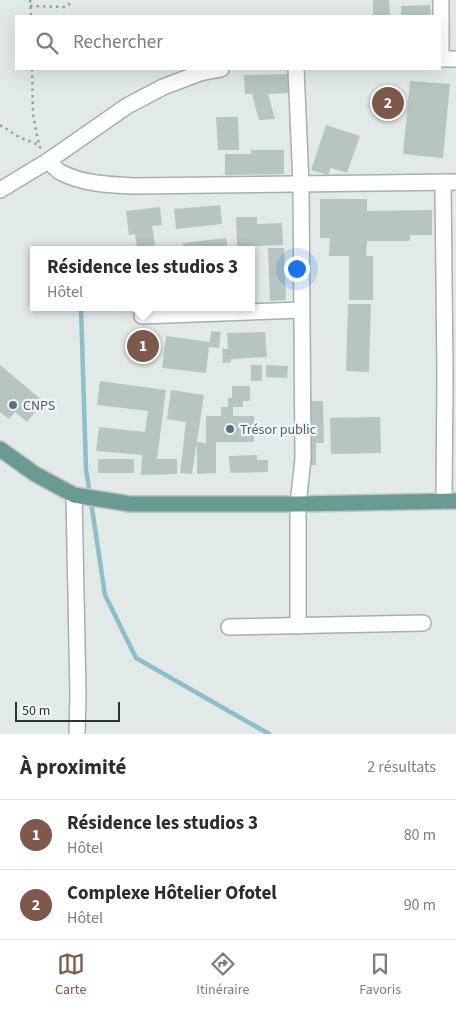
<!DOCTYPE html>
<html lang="fr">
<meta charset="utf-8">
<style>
:root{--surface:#fff;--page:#f2f2f3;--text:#2b2b33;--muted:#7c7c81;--line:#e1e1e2;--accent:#7e584a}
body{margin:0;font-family:"Source Sans 3",sans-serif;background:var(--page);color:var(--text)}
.scale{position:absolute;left:15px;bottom:12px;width:105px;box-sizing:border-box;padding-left:5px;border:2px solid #233935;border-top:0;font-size:14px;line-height:18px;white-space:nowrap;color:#233935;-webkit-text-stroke:4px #f1f7f5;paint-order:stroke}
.you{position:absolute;left:296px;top:268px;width:18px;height:18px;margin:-12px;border:4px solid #fff;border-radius:50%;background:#1a73e8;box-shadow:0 0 0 8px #1a73e833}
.badge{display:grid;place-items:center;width:32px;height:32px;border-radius:50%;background:var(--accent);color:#fff;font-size:16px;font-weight:700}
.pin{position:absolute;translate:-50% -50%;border:2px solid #fff;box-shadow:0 1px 5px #0006}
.popup{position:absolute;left:30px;top:246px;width:225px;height:65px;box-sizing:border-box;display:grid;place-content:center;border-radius:0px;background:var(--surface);filter:drop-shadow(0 1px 4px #0005);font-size:16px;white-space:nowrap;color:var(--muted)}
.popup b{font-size:19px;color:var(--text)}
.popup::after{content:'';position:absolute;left:50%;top:100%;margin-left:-10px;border:10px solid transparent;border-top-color:var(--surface)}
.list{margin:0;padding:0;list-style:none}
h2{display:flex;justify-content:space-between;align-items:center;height:65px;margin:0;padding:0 20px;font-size:21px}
h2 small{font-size:16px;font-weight:400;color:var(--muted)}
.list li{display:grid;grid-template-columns:32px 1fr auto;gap:15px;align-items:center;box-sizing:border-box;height:70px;padding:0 20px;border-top:1px solid var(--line)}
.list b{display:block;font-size:19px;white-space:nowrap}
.list p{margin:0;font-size:16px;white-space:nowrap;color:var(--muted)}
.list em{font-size:16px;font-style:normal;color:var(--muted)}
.icon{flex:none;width:28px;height:28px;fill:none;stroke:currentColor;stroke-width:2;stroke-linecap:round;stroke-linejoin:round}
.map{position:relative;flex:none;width:456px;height:734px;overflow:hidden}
.search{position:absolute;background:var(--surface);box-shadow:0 5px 20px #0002;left:15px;right:15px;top:15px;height:55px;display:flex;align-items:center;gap:12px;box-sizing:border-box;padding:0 18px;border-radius:0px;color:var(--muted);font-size:19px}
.sheet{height:205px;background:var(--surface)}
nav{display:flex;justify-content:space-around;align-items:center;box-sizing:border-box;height:70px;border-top:1px solid var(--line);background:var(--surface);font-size:14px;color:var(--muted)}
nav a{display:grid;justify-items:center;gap:2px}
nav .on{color:var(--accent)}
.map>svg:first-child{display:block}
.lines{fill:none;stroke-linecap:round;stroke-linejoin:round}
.stream{stroke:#8fbdca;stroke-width:4.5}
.building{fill:#b7c5c0}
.street-casing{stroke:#a4b1ae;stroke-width:18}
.primary-casing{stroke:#bdc4c2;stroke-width:18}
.path{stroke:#85aaa1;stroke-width:2.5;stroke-dasharray:2.5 4;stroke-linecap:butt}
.street{stroke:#fff;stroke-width:15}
.primary{stroke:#6a9b92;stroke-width:15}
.service-dot{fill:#5c6f8a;stroke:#f1f7f5;stroke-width:2}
.labels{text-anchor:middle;stroke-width:4.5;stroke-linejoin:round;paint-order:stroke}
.service-label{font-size:14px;fill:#4e5e75;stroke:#f1f7f5;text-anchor:start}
</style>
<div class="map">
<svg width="456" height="734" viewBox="0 0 456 734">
<rect width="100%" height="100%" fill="#e1eae7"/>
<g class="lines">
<!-- stream -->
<polyline class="stream" points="81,307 86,469 105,595 136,658 269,734"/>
</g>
<!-- building -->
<g class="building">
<polygon points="373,0 389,0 390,16 373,16"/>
<polygon points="430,5 431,16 401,16 401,6"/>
<polygon points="289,74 289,93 268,94 275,119 259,120 252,94 245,94 244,75"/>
<polygon points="410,81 450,84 443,158 403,154"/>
<polygon points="216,117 238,117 239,150 218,150"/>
<polygon points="326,125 360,136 347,173 331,168 328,175 311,170"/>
<polygon points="251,150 284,150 284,174 225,175 225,154 251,154"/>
<polygon points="320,199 367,199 367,211 432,210 432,235 410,235 410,241 367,241 366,256 373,256 373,300 349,300 349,256 329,256 330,238 320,238"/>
<polygon points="220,205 222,224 176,229 174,209"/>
<polygon points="160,207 162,225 152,226 155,245 137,247 135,234 129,235 126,211"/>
<polygon points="236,217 257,217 257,224 282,223 283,245 237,247"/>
<polygon points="226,238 228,250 184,250 183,243"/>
<polygon points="268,248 284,248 286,300 270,301"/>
<polygon points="348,304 371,304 369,372 346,371"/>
<polygon points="211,331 221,332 219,348 209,347 206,373 162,368 166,336 210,342"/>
<polygon points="265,332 267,357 231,359 231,362 223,363 222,349 228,349 227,333"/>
<polygon points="0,365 44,402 27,422 15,412 9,419 0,412"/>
<rect x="251" y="365" width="11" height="16"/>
<polygon points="266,365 288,366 287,378 266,377"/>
<polygon points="100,381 166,390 157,459 177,459 177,474 141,475 142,455 96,451 99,427 145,432 148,411 97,405"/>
<polygon points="232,386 250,386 250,401 243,401 243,407 233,407 233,416 254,416 254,442 216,442 216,473 197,474 197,442 206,443 206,416 221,416 221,407 228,407 228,398 232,398"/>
<polygon points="171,390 204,395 192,474 180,473 186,422 167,419"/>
<polygon points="309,401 323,401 324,443 316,443 316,465 310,465"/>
<polygon points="380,417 381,453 331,454 330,418"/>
<polygon points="257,455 257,460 268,460 268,472 230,473 229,456"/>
<rect x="98" y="459" width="36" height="14"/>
</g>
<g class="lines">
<!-- street casing -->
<g class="street-casing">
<g id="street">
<polyline points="440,59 456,59"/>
<polyline points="441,59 441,0"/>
<polyline points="296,69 301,184 303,459 298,504 298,626"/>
<path d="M48,161C52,165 56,169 60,172C82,184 111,185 135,186L456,182"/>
<polyline points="443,182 445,375 444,501"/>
<polyline points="0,190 48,161 127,106 163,87 200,73 221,69"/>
<polyline points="142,316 301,310"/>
<polyline points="74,495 78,695 77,734"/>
<polyline points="229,627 423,623"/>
</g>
</g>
<!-- primary casing -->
<g class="primary-casing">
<polyline id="primary" points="0,449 35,474 74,495 130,504 298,504 456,501"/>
</g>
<!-- path -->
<g class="path">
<polyline points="30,0 31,16"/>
<polyline points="30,6 65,7 68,6 72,0"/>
<polyline points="32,69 33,115 39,145 41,149"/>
<polyline points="0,125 19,137 39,145"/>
</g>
<!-- street -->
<use href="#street" class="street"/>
<!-- primary -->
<use href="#primary" class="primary"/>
</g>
<!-- markers -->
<g class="service-dot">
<circle cx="13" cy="405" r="5"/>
<circle cx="230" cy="429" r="5"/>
</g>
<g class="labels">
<!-- service labels -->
<g class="service-label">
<text x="23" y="410">CNPS</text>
<text x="240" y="434">Trésor public</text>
</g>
</g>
</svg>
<div class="scale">50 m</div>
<div class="you"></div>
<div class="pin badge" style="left:143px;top:346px">1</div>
<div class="popup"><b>Résidence les studios 3</b>Hôtel</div>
<div class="pin badge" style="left:388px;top:103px">2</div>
<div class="search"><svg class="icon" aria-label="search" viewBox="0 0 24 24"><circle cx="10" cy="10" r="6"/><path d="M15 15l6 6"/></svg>Rechercher</div>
</div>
<section class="sheet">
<h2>À proximité<small>2 résultats</small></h2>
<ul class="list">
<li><span class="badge">1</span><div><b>Résidence les studios 3</b><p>Hôtel</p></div><em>80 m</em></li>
<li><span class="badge">2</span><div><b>Complexe Hôtelier Ofotel</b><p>Hôtel</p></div><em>90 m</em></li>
</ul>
</section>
<nav>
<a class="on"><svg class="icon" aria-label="map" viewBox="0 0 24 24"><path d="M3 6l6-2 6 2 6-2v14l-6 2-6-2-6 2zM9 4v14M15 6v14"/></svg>Carte</a>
<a><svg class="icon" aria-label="directions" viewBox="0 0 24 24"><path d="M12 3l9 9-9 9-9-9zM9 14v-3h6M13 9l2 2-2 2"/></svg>Itinéraire</a>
<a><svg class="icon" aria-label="saved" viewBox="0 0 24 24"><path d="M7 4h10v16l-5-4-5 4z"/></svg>Favoris</a>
</nav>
